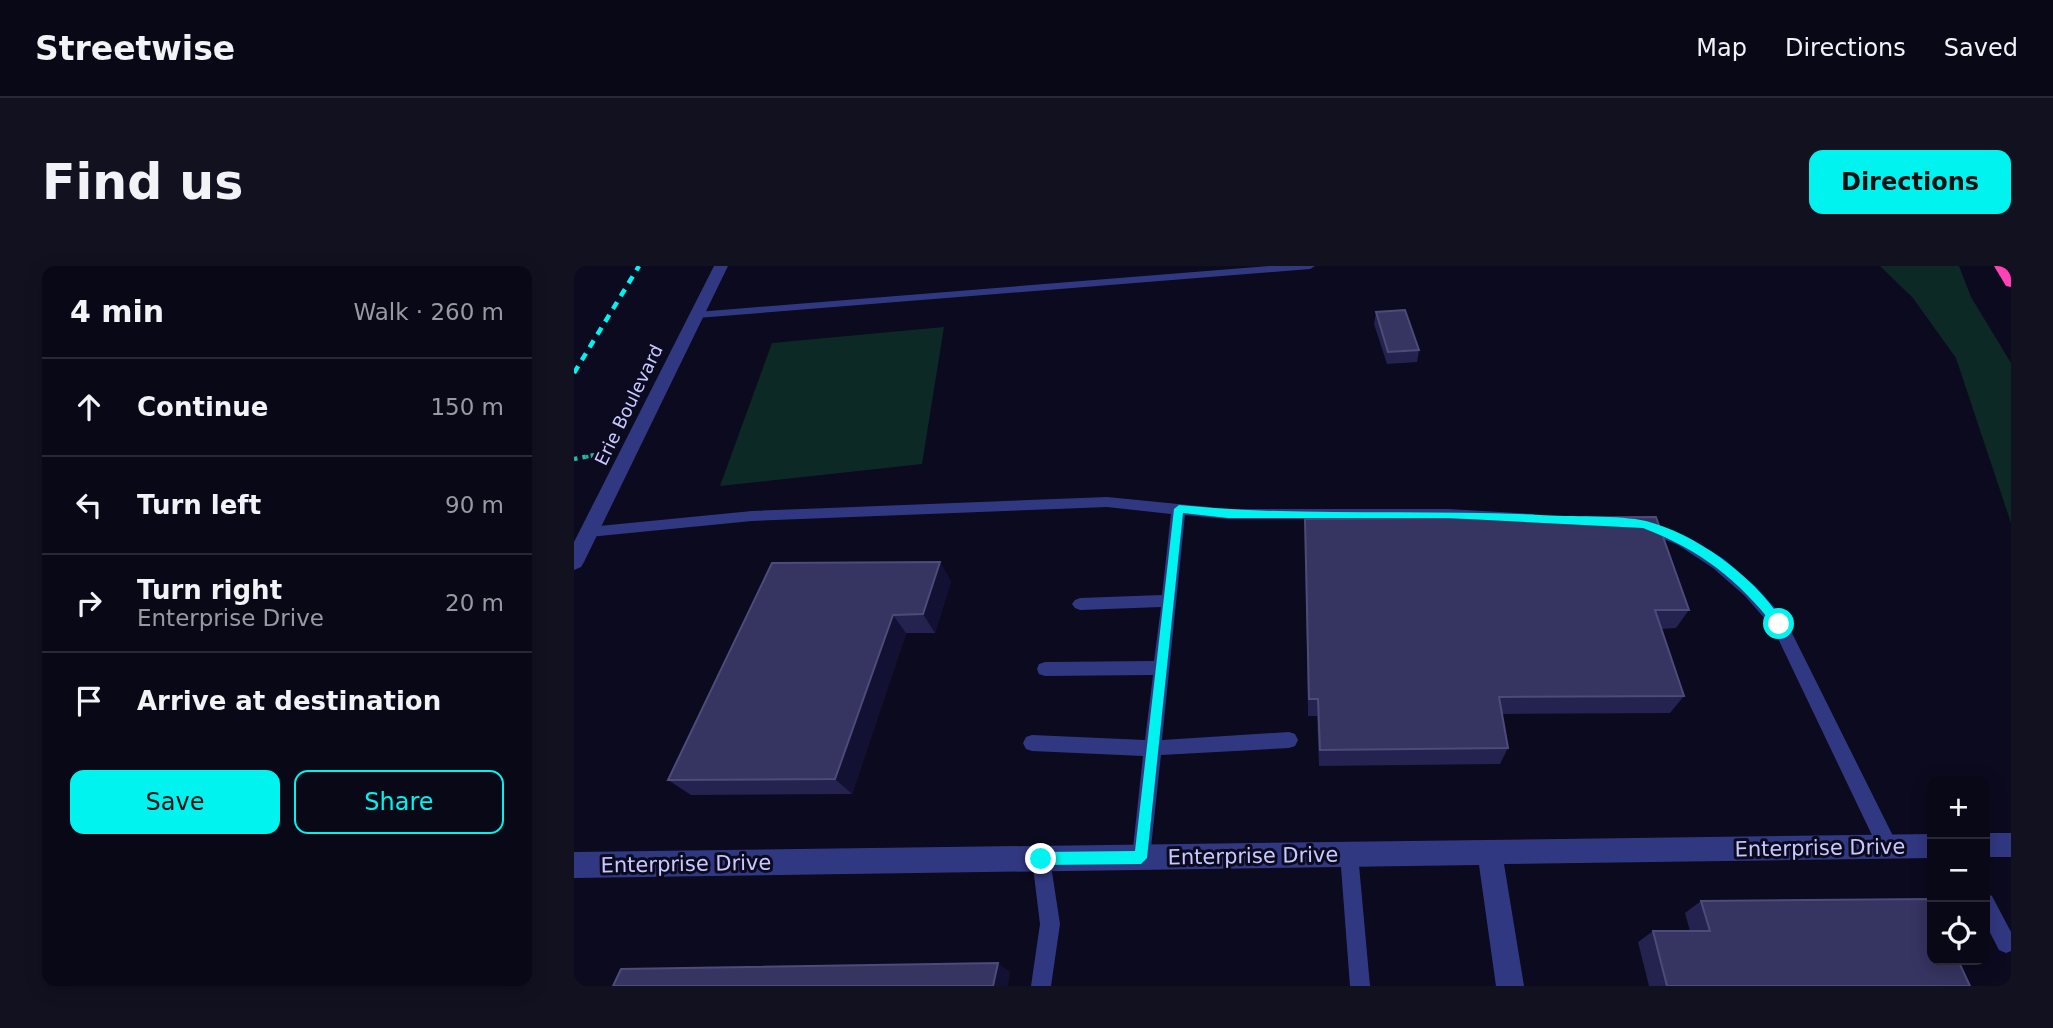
<!DOCTYPE html>
<meta charset="utf-8">
<style>
:root{--surface:#080817;--page:#111120;--text:#f1f3f6;--muted:#989aa1;--line:#292936;--accent:#00f3ee}
body{margin:0;font-family:"DejaVu Sans",sans-serif;background:var(--page);color:var(--text)}
.controls{position:absolute;right:21px;bottom:21px;display:grid;overflow:hidden;border-radius:14px;box-shadow:0 4px 18px #0003}
.controls button{width:63px;height:63px;display:grid;place-items:center;padding:0;border:0;border-bottom:2px solid var(--line);background:var(--surface);color:var(--text);font:35px sans-serif}
.stop{position:absolute;width:21px;height:21px;margin:-16px;border:5px solid #00f3ee;border-radius:50%;background:#fff}
.stop.end{background:#00f3ee;border-color:#fff;box-shadow:0 2px 7px #0008}
.list{margin:0;padding:0;list-style:none}
h2{display:flex;justify-content:space-between;align-items:center;height:91px;margin:0;padding:0 28px;font-size:30px}
h2 small{font-size:23px;font-weight:400;color:var(--muted)}
.list li{display:grid;grid-template-columns:46px 1fr auto;gap:21px;align-items:center;box-sizing:border-box;height:98px;padding:0 28px;border-top:2px solid var(--line)}
.list b{display:block;font-size:26px;white-space:nowrap}
.list p{margin:0;font-size:23px;white-space:nowrap;color:var(--muted)}
.list em{font-size:23px;font-style:normal;color:var(--muted)}
.actions{display:flex;gap:14px;padding:21px 28px}
.actions a{flex:1;padding:16px 0;border:2px solid var(--accent);border-radius:14px;text-align:center;font-size:24px;color:var(--accent)}
.actions .main{background:var(--accent);color:#111}
.icon{flex:none;width:38px;height:38px;fill:none;stroke:currentColor;stroke-width:2;stroke-linecap:round;stroke-linejoin:round}
.map{position:relative;flex:none;width:1437px;height:720px;overflow:hidden;border-radius:14px}
header{display:flex;align-items:center;gap:42px;box-sizing:border-box;height:98px;padding:0 35px;background:var(--surface);border-bottom:2px solid var(--line)}
header strong{font-size:33px}
nav{display:flex;gap:38px;margin-inline-start:auto;font-size:24px}
.intro{display:flex;align-items:center;justify-content:space-between;box-sizing:border-box;height:168px;padding:0 42px}
h1{margin:0;font-size:49px}
.button{padding:18px 32px;border-radius:14px;background:var(--accent);color:#111;font-size:24px;font-weight:700}
main{display:flex;gap:42px;padding:0 42px}
aside{flex:1;background:var(--surface);border-radius:14px;box-shadow:0 4px 18px #0003}
.map>svg:first-child{display:block}
.green{fill:#0d2925}
.lines{fill:none;stroke-linecap:round;stroke-linejoin:round}
.path-far1{stroke:#23b89d;stroke-width:3.5;stroke-dasharray:2.5 4.5;stroke-linecap:butt}
.path{stroke:#23b89d;stroke-width:4.5;stroke-dasharray:3.5 5;stroke-linecap:butt}
.lane{fill:#313882;fill-rule:evenodd}
.street{fill:#313882;fill-rule:evenodd}
.highway{fill:#ff43b4;fill-rule:evenodd}
.rail{stroke:#00f3ee;stroke-width:4.5;stroke-dasharray:8 7;stroke-linecap:butt}
.wall{fill:#24224e}
.shaded-wall{fill:#131133}
.building{fill:#363461;stroke:#4d4b7a;stroke-width:2}
.route{fill:#00f3ee}
.labels{text-anchor:middle;stroke-width:6;stroke-linejoin:round;paint-order:stroke}
.street-label{font-size:18px;fill:#c8c9ff;stroke:#0b0a1f}
.near-street-label{font-size:21px;fill:#c8c9ff;stroke:#0b0a1f}
</style>
<header>
<strong>Streetwise</strong>
<nav><a>Map</a><a>Directions</a><a>Saved</a></nav>
</header>
<div class="intro"><h1>Find us</h1><a class="button">Directions</a></div>
<main>
<aside>
<h2>4 min<small>Walk · 260 m</small></h2>
<ul class="list">
<li><svg class="icon" aria-label="ahead" viewBox="0 0 24 24"><path d="M12 20V5M6 11l6-6 6 6"/></svg><div><b>Continue</b></div><em>150 m</em></li>
<li><svg class="icon" aria-label="left" viewBox="0 0 24 24"><path d="M17 20v-9H6M10 6l-5 5 5 5"/></svg><div><b>Turn left</b></div><em>90 m</em></li>
<li><svg class="icon" aria-label="right" viewBox="0 0 24 24"><path d="M7 20v-9h11M14 6l5 5-5 5"/></svg><div><b>Turn right</b><p>Enterprise Drive</p></div><em>20 m</em></li>
<li><svg class="icon" aria-label="arrive" viewBox="0 0 24 24"><path d="M6 21V4h12l-3 4 3 4H6"/></svg><div><b>Arrive at destination</b></div></li>
</ul>
<div class="actions"><a class="main">Save</a><a>Share</a></div>
</aside>
<div class="map">
<svg width="1437" height="720" viewBox="0 0 1437 720">
<rect width="100%" height="100%" fill="#0b0a1f"/>
<!-- green -->
<g class="green">
<polygon points="1306,0 1385,0 1397,31 1437,97 1437,257 1382,92 1339,32"/>
<polygon points="370,61 348,198 146,220 198,77"/>
</g>
<g class="lines">
<!-- path-far1 -->
<polyline class="path-far1" points="12,191 30,187"/>
<!-- path -->
<polyline class="path" points="0,193 21,189"/>
<!-- lane -->
<g class="lane">
<polygon points="695,0 741,0 736,3 123,52 117,49 123,46"/>
<polygon points="533,231 655,243 874,243 959,248 966,253 959,258 874,253 655,253 611,249 588,474 715,466 721,468 724,474 721,480 715,482 587,489 576,591 574,598 567,600 560,598 558,591 569,490 458,485 452,483 449,477 452,471 458,469 571,474 579,409 471,410 465,408 463,403 465,398 471,396 580,395 587,341 506,344 501,342 498,338 501,334 506,332 588,329 597,248 533,241 178,255 15,271 8,266 15,261 178,245"/>
<polygon points="1069,253 1114,271 1150,293 1182,321 1211,353 1321,574 1323,581 1321,588 1314,590 1307,588 1199,362 1171,330 1139,302 1104,279 1064,262 1062,258 1064,254"/>
<polygon points="775,579 782,581 784,588 796,720 776,720 766,588 768,581"/>
<polygon points="467,584 474,586 476,593 486,658 477,720 457,720 466,658 458,593 460,586"/>
<polygon points="1411,627 1418,630 1437,666 1437,685 1432,687 1425,684 1411,657"/>
</g>
<!-- street -->
<g class="street">
<polygon points="140,0 154,0 10,296 7,301 0,304 0,276"/>
<rect x="1411" y="567" width="26" height="24"/>
<polygon points="1358,568 1358,592 930,598 950,720 922,720 905,599 0,612 0,586"/>
</g>
<!-- highway -->
<polygon class="highway" points="1420,0 1434,0 1437,5 1437,21 1432,20"/>
<!-- rail -->
<polyline class="rail" points="0,107 65,0"/>
</g>
<!-- wall -->
<g class="wall">
<polygon points="802,46 845,84 843,96 813,98 800,58"/>
<polygon points="731,253 1115,344 1102,362 1088,363 1110,430 1096,447 928,448 934,482 926,498 745,500 743,450 734,450"/>
<polygon points="198,297 377,315 361,367 332,367 278,528 117,529 94,514"/>
<polygon points="1127,635 1396,720 1075,720 1064,676 1079,665 1116,665 1111,647"/>
</g>
<!-- shaded-wall -->
<g class="shaded-wall">
<polygon points="366,296 377,315 361,367 349,348"/>
<polygon points="319,349 332,367 278,528 261,513"/>
<polygon points="424,697 436,706 434,720 419,720"/>
</g>
<!-- building -->
<g class="building">
<polygon points="831,44 845,84 814,86 802,46"/>
<polygon points="1082,251 1115,344 1081,344 1110,430 925,431 934,482 746,484 744,433 735,433 731,253"/>
<polygon points="366,296 349,348 319,349 261,513 94,514 198,297"/>
<polygon points="1357,633 1358,637 1358,694 1384,694 1396,720 1093,720 1079,665 1136,665 1127,635"/>
<polygon points="424,697 419,720 39,720 47,703"/>
</g>
<!-- route -->
<path class="route" d="M605,239C724,251 846,243 966,249C995,251 1046,249 1072,255C1123,268 1184,313 1210,358L1205,363L1201,361C1164,313 1126,284 1069,262L874,252H654L609,247L573,592L567,598L467,599L460,593L467,586L561,585L600,243Z"/>
<g class="labels">
<!-- street labels -->
<g class="street-label">
<text transform="translate(55 139) rotate(-64)" y="6">Erie Boulevard</text>
</g>
<!-- near-street labels -->
<g class="near-street-label">
<text transform="translate(1246 582) rotate(-1)" y="7">Enterprise Drive</text>
<text transform="translate(679 590) rotate(-1)" y="7">Enterprise Drive</text>
<text transform="translate(112 598) rotate(-1)" y="7">Enterprise Drive</text>
</g>
</g>
</svg>
<div class="controls">
<button>+</button>
<button>−</button>
<button><svg class="icon" aria-label="locate" viewBox="0 0 24 24"><circle cx="12" cy="12" r="6"/><path d="M12 2v4M12 18v4M2 12h4M18 12h4"/></svg></button>
</div>
<div class="stop" style="left:1205px;top:358px"></div>
<div class="stop end" style="left:467px;top:593px"></div>
</div>
</main>
